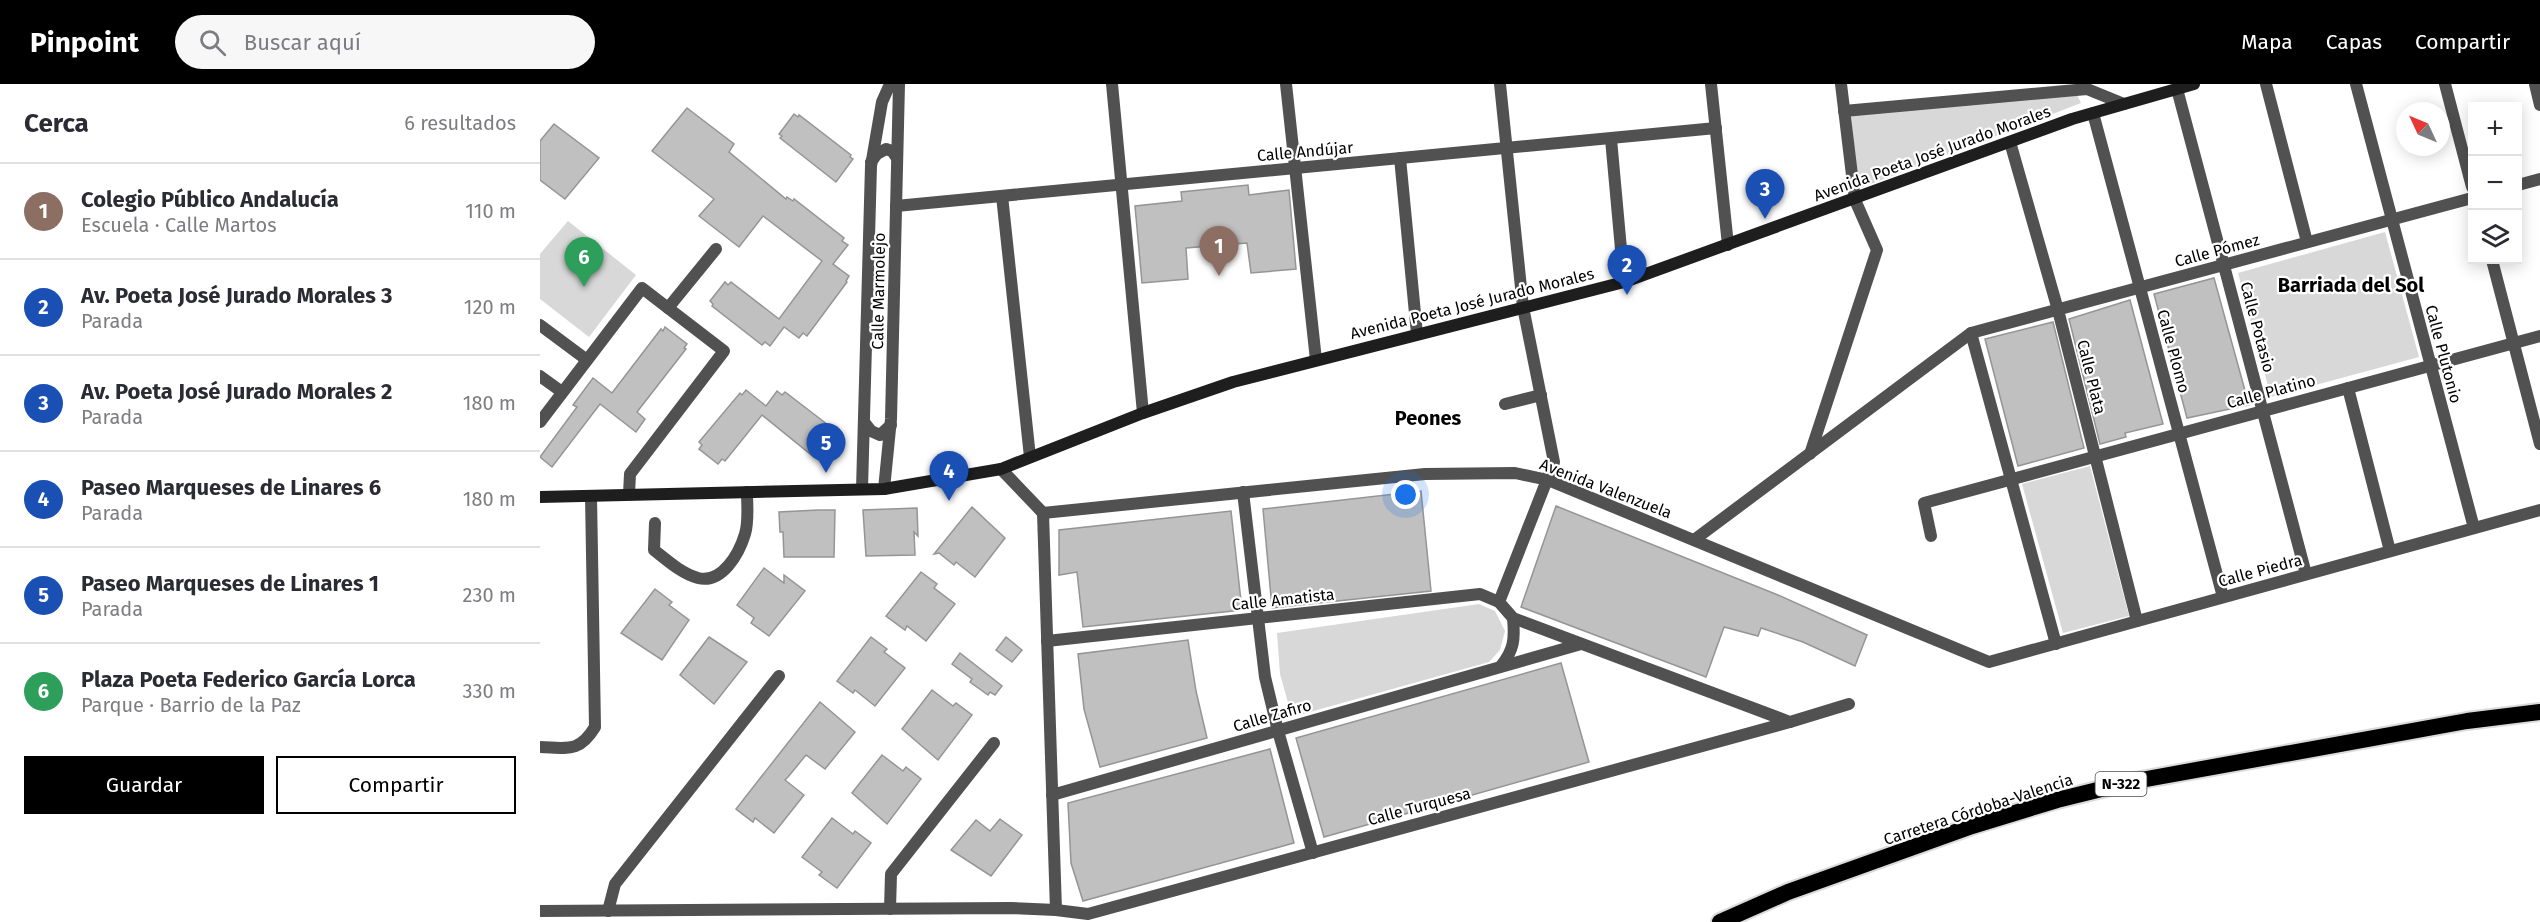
<!DOCTYPE html>
<html lang="es">
<meta charset="utf-8">
<style>
:root{--surface:#fff;--page:#f7f7f7;--text:#2b2b33;--muted:#7c7c81;--line:#e1e1e2;--accent:#000}
body{margin:0;font-family:"Fira Sans",sans-serif;background:var(--page);color:var(--text)}
.controls{position:absolute;right:18px;top:18px;display:grid;overflow:hidden;border-radius:0px;box-shadow:0 3px 15px #0003}
.controls button{width:54px;height:54px;display:grid;place-items:center;padding:0;border:0;border-bottom:2px solid var(--line);background:var(--surface);color:var(--text);font:30px sans-serif}
.compass{position:absolute;left:1856px;top:18px;width:54px;height:54px;border-radius:50%;background:var(--surface);box-shadow:0 3px 15px #0003;rotate:314deg}
.you{position:absolute;left:866px;top:411px;width:21px;height:21px;margin:-15px;border:4px solid #fff;border-radius:50%;background:#1a73e8;box-shadow:0 0 0 9px #1a73e833}
.badge{display:grid;place-items:center;width:39px;height:39px;border-radius:50%;background:var(--accent);color:#fff;font-size:20px;font-weight:700}
.pin{position:absolute;translate:-50% -50px;filter:drop-shadow(0 2px 3px #0008)}
.pin::after{content:'';position:absolute;top:32px;width:21px;height:18px;background:inherit;clip-path:polygon(0 0,100% 0,50% 100%)}
.list{margin:0;padding:0;list-style:none}
h2{display:flex;justify-content:space-between;align-items:center;height:78px;margin:0;padding:0 24px;font-size:26px}
h2 small{font-size:20px;font-weight:400;color:var(--muted)}
.list li{display:grid;grid-template-columns:39px 1fr auto;gap:18px;align-items:center;box-sizing:border-box;height:96px;padding:0 24px;border-top:2px solid var(--line)}
.list b{display:block;font-size:22px;white-space:nowrap}
.list p{margin:0;font-size:20px;white-space:nowrap;color:var(--muted)}
.list em{font-size:20px;font-style:normal;color:var(--muted)}
.actions{display:flex;gap:12px;padding:18px 24px}
.actions a{flex:1;padding:14px 0;border:2px solid var(--accent);border-radius:0px;text-align:center;font-size:21px;color:var(--accent)}
.actions .main{background:var(--accent);color:#fff}
.icon{flex:none;width:33px;height:33px;fill:none;stroke:currentColor;stroke-width:2;stroke-linecap:round;stroke-linejoin:round}
.map{position:relative;flex:none;width:2000px;height:838px;overflow:hidden}
header{display:flex;align-items:center;gap:36px;box-sizing:border-box;height:84px;padding:0 30px;background:var(--accent);color:#fff}
header strong{font-size:28px}
nav{display:flex;gap:33px;margin-inline-start:auto;font-size:21px}
.search{width:420px;height:54px;background:var(--page);display:flex;align-items:center;gap:15px;box-sizing:border-box;padding:0 21px;border-radius:33px;color:var(--muted);font-size:22px}
main{display:flex}
aside{flex:1;background:var(--surface)}
.map>svg:first-child{display:block}
.green{fill:#d8d8d8}
.building{fill:#c0c0c0;stroke:#959595;stroke-width:1.5}
.lines{fill:none;stroke-linecap:round;stroke-linejoin:round}
.trunk-casing{stroke:#dbdbdb;stroke-width:20}
.minor{stroke:#515151;stroke-width:12}
.tertiary{stroke:#515151;stroke-width:12}
.secondary{stroke:#1e1e1e;stroke-width:12}
.trunk{stroke:#000;stroke-width:16}
.labels{text-anchor:middle;stroke-width:4.5;stroke-linejoin:round;paint-order:stroke}
.shield{fill:#fff;stroke:#4c4c4c;stroke-width:1.5}
.shield-label{font-size:15px;font-weight:bold;fill:#000}
.street-label{font-size:16px;fill:#000;stroke:#fff}
.quarter-label{font-size:20px;font-weight:bold;fill:#000;stroke:#fff}
</style>
<header>
<strong>Pinpoint</strong>
<div class="search"><svg class="icon" aria-label="search" viewBox="0 0 24 24"><circle cx="10" cy="10" r="6"/><path d="M15 15l6 6"/></svg>Buscar aquí</div>
<nav><a>Mapa</a><a>Capas</a><a>Compartir</a></nav>
</header>
<main>
<aside>
<h2>Cerca<small>6 resultados</small></h2>
<ul class="list">
<li><span class="badge" style="background:#8d6e63">1</span><div><b>Colegio Público Andalucía</b><p>Escuela · Calle Martos</p></div><em>110 m</em></li>
<li><span class="badge" style="background:#1a4fb4">2</span><div><b>Av. Poeta José Jurado Morales 3</b><p>Parada</p></div><em>120 m</em></li>
<li><span class="badge" style="background:#1a4fb4">3</span><div><b>Av. Poeta José Jurado Morales 2</b><p>Parada</p></div><em>180 m</em></li>
<li><span class="badge" style="background:#1a4fb4">4</span><div><b>Paseo Marqueses de Linares 6</b><p>Parada</p></div><em>180 m</em></li>
<li><span class="badge" style="background:#1a4fb4">5</span><div><b>Paseo Marqueses de Linares 1</b><p>Parada</p></div><em>230 m</em></li>
<li><span class="badge" style="background:#2e9e5b">6</span><div><b>Plaza Poeta Federico García Lorca</b><p>Parque · Barrio de la Paz</p></div><em>330 m</em></li>
</ul>
<div class="actions"><a class="main">Guardar</a><a>Compartir</a></div>
</aside>
<div class="map">
<svg width="2000" height="838" viewBox="0 0 2000 838">
<rect width="100%" height="100%" fill="#fff"/>
<!-- green -->
<g class="green">
<polygon points="1535,6 1541,19 1318,105 1311,31"/>
<polygon points="28,137 96,191 49,253 0,215 0,170"/>
<polygon points="1845,148 1879,273 1731,313 1698,189"/>
<polygon points="1550,382 1589,532 1523,549 1482,400"/>
<polygon points="939,520 955,527 965,547 960,566 949,578 752,633 740,590 737,549"/>
</g>
<!-- building -->
<g class="building">
<polygon points="147,24 194,60 189,68 246,115 247,113 253,117 254,115 304,154 302,157 308,161 293,180 309,192 306,197 307,198 267,252 263,249 259,254 244,243 230,262 225,258 222,261 172,222 173,220 170,217 185,198 188,201 191,198 239,235 282,177 223,132 199,163 159,132 174,115 112,67"/>
<polygon points="254,30 258,33 259,31 311,71 310,73 313,75 296,98 240,54 242,52 239,50"/>
<polygon points="14,40 59,74 25,115 0,96 0,57"/>
<polygon points="708,101 709,111 749,106 756,185 711,189 707,159 646,164 648,195 602,199 595,122 642,117 641,108"/>
<polygon points="1674,194 1709,321 1647,334 1614,210"/>
<polygon points="1590,216 1623,340 1585,349 1586,353 1560,360 1529,235"/>
<polygon points="1513,238 1544,364 1478,382 1445,255"/>
<polygon points="125,243 147,260 144,264 146,265 97,328 105,335 96,348 60,320 12,383 0,373 37,323 33,321 53,294 72,309 121,245 123,247"/>
<polygon points="206,306 226,322 237,307 242,311 245,308 296,347 294,349 298,352 282,372 277,368 274,373 222,331 185,377 182,375 178,380 159,365 162,361 159,358 200,309 202,311"/>
<polygon points="881,407 891,507 732,524 723,425"/>
<polygon points="1016,422 1238,511 1327,551 1315,582 1263,558 1221,544 1218,552 1184,543 1166,593 981,523"/>
<polygon points="432,423 465,454 435,493 416,478 414,481 399,469 394,470"/>
<polygon points="377,424 378,452 374,448 375,471 326,472 323,426"/>
<polygon points="278,426 295,426 294,473 244,473 243,448 240,448 239,428"/>
<polygon points="691,427 702,526 543,543 537,488 519,491 519,446"/>
<polygon points="224,484 244,499 244,491 265,507 229,552 211,539 214,534 197,521"/>
<polygon points="381,488 397,500 394,504 415,520 386,557 367,542 365,546 346,532"/>
<polygon points="115,505 132,518 129,521 149,536 122,576 81,549"/>
<polygon points="169,553 207,578 174,620 140,591"/>
<polygon points="331,553 347,565 344,568 365,584 335,622 315,606 313,609 297,597"/>
<polygon points="466,553 482,566 472,578 456,566"/>
<polygon points="648,556 656,607 667,654 560,683 544,625 538,570"/>
<polygon points="420,569 462,602 455,611 450,608 448,611 430,598 432,595 412,580"/>
<polygon points="1021,579 1049,678 784,753 756,654"/>
<polygon points="392,606 413,622 416,619 432,631 398,676 362,645"/>
<polygon points="280,618 315,648 285,685 266,671 248,693 245,696 264,711 234,749 215,734 213,738 196,725"/>
<polygon points="730,665 754,759 543,817 531,779 528,719"/>
<polygon points="342,671 363,687 366,683 381,695 347,740 312,709"/>
<polygon points="292,734 313,750 315,747 331,759 297,804 279,791 282,788 262,773"/>
<polygon points="460,735 482,751 451,792 411,766 436,736 450,747"/>
</g>
<g class="lines">
<!-- trunk casing -->
<g class="trunk-casing">
<polyline id="trunk" points="1180,838 1248,808 1432,742 1517,716 1590,698 1927,637 2000,628"/>
</g>
<!-- minor -->
<g class="minor">
<polyline points="572,0 603,329"/>
<polyline points="746,0 776,276"/>
<polyline points="1171,0 1188,161"/>
<polyline points="1726,0 1767,158"/>
<polyline points="1816,0 1934,444"/>
<polyline points="1905,0 1932,103"/>
<polyline points="1995,0 2000,21"/>
<polyline points="1637,5 1766,490"/>
<polyline points="1304,27 1547,5 1584,20"/>
<polyline points="1553,29 1683,513"/>
<polyline points="1071,55 1084,198"/>
<polyline points="1470,58 1518,226 1597,537"/>
<polyline points="860,74 877,250"/>
<polyline points="331,78 337,70 346,65 352,67 357,74"/>
<polyline points="1978,101 2000,95"/>
<polyline points="462,112 490,373"/>
<polyline points="356,122 1176,44"/>
<polyline points="1952,176 2000,360"/>
<polyline points="128,224 176,165"/>
<polyline points="0,241 47,276"/>
<polyline points="1431,249 1516,560"/>
<polyline points="0,292 22,308"/>
<polyline points="1808,304 1850,467"/>
<polyline points="965,320 1001,311"/>
<polyline points="0,338 102,204 184,267 90,390 89,410"/>
<polyline points="324,338 331,347 340,351 351,341"/>
<polyline points="1270,370 1337,166 1315,116 1301,0"/>
<polyline points="461,385 503,429 516,826"/>
<polyline points="703,408 725,593 738,647 773,769"/>
<polyline points="503,429 885,390 975,389 1008,396 1449,578 2000,426"/>
<path d="M115,439L114,466C128,477 141,489 158,494C182,500 199,470 205,450C209,437 207,422 207,408"/>
<polyline points="1391,452 1384,419 2000,252"/>
<polyline points="1154,456 1431,249 1932,114"/>
<polyline points="959,518 1014,378 983,223 960,0"/>
<polyline points="507,557 940,510 959,518 973,534 1250,638 1309,620"/>
<path d="M961,582C974,566 975,555 973,534"/>
<path d="M0,663C28,664 39,669 55,643L51,412"/>
<polyline points="512,711 1041,560"/>
<polyline points="350,825 351,790 454,659"/>
<polyline points="0,827 471,824 516,826 548,830 1250,638"/>
<polyline points="68,827 75,800 239,592"/>
</g>
<!-- tertiary -->
<g class="tertiary">
<polyline points="322,405 331,82 342,18 350,0"/>
<polyline points="344,405 351,335 359,0"/>
</g>
<!-- secondary -->
<polyline class="secondary" points="0,413 344,405 461,385 603,329 693,298 1084,198 1532,35 1654,0"/>
<!-- trunk -->
<use href="#trunk" class="trunk"/>
</g>
<g class="labels">
<!-- shield labels -->
<rect class="shield" x="1555.5" y="688" width="51" height="24" rx="4.5"/>
<g class="shield-label">
<text x="1581" y="705">N-322</text>
</g>
<!-- street labels -->
<g class="street-label">
<text transform="translate(765 67) rotate(-5)" y="6">Calle Andújar</text>
<text transform="translate(1392 69) rotate(-20)" y="6">Avenida Poeta José Jurado Morales</text>
<text transform="translate(1677 166) rotate(-15)" y="6">Calle Pómez</text>
<text transform="translate(338 207) rotate(-89)" y="6">Calle Marmolejo</text>
<text transform="translate(932 219) rotate(-14)" y="6">Avenida Poeta José Jurado Morales</text>
<text transform="translate(1718 243) rotate(75)" y="6">Calle Potasio</text>
<text transform="translate(1634 267) rotate(75)" y="6">Calle Plomo</text>
<text transform="translate(1904 270) rotate(75)" y="6">Calle Plutonio</text>
<text transform="translate(1552 293) rotate(76)" y="6">Calle Plata</text>
<text transform="translate(1731 307) rotate(-15)" y="6">Calle Platino</text>
<text transform="translate(1066 404) rotate(21)" y="6">Avenida Valenzuela</text>
<text transform="translate(1720 486) rotate(-15)" y="6">Calle Piedra</text>
<text transform="translate(743 515) rotate(-6)" y="6">Calle Amatista</text>
<text transform="translate(732 631) rotate(-16)" y="6">Calle Zafiro</text>
<text transform="translate(879 722) rotate(-15)" y="6">Calle Turquesa</text>
<text transform="translate(1438 725) rotate(-18)" y="6">Carretera Córdoba-Valencia</text>
</g>
<!-- quarter labels -->
<g class="quarter-label">
<text x="1811" y="208">Barriada del Sol</text>
<text x="888" y="341">Peones</text>
</g>
</g>
</svg>
<div class="controls">
<button>+</button>
<button>−</button>
<button><svg class="icon" aria-label="layers" viewBox="0 0 24 24"><path d="M12 4l9 5-9 5-9-5zM3 14l9 5 9-5"/></svg></button>
</div>
<svg class="compass" viewBox="-18 -18 36 36"><path d="M0-13l5 13h-10z" fill="#e53935"/><path d="M0 13l5-13h-10z" fill="#7c7c81"/></svg>
<div class="you"></div>
<div class="pin badge" style="left:679px;top:192px;background:#8d6e63">1</div>
<div class="pin badge" style="left:1087px;top:211px;background:#1a4fb4">2</div>
<div class="pin badge" style="left:1225px;top:135px;background:#1a4fb4">3</div>
<div class="pin badge" style="left:409px;top:417px;background:#1a4fb4">4</div>
<div class="pin badge" style="left:286px;top:389px;background:#1a4fb4">5</div>
<div class="pin badge" style="left:44px;top:203px;background:#2e9e5b">6</div>
</div>
</main>
